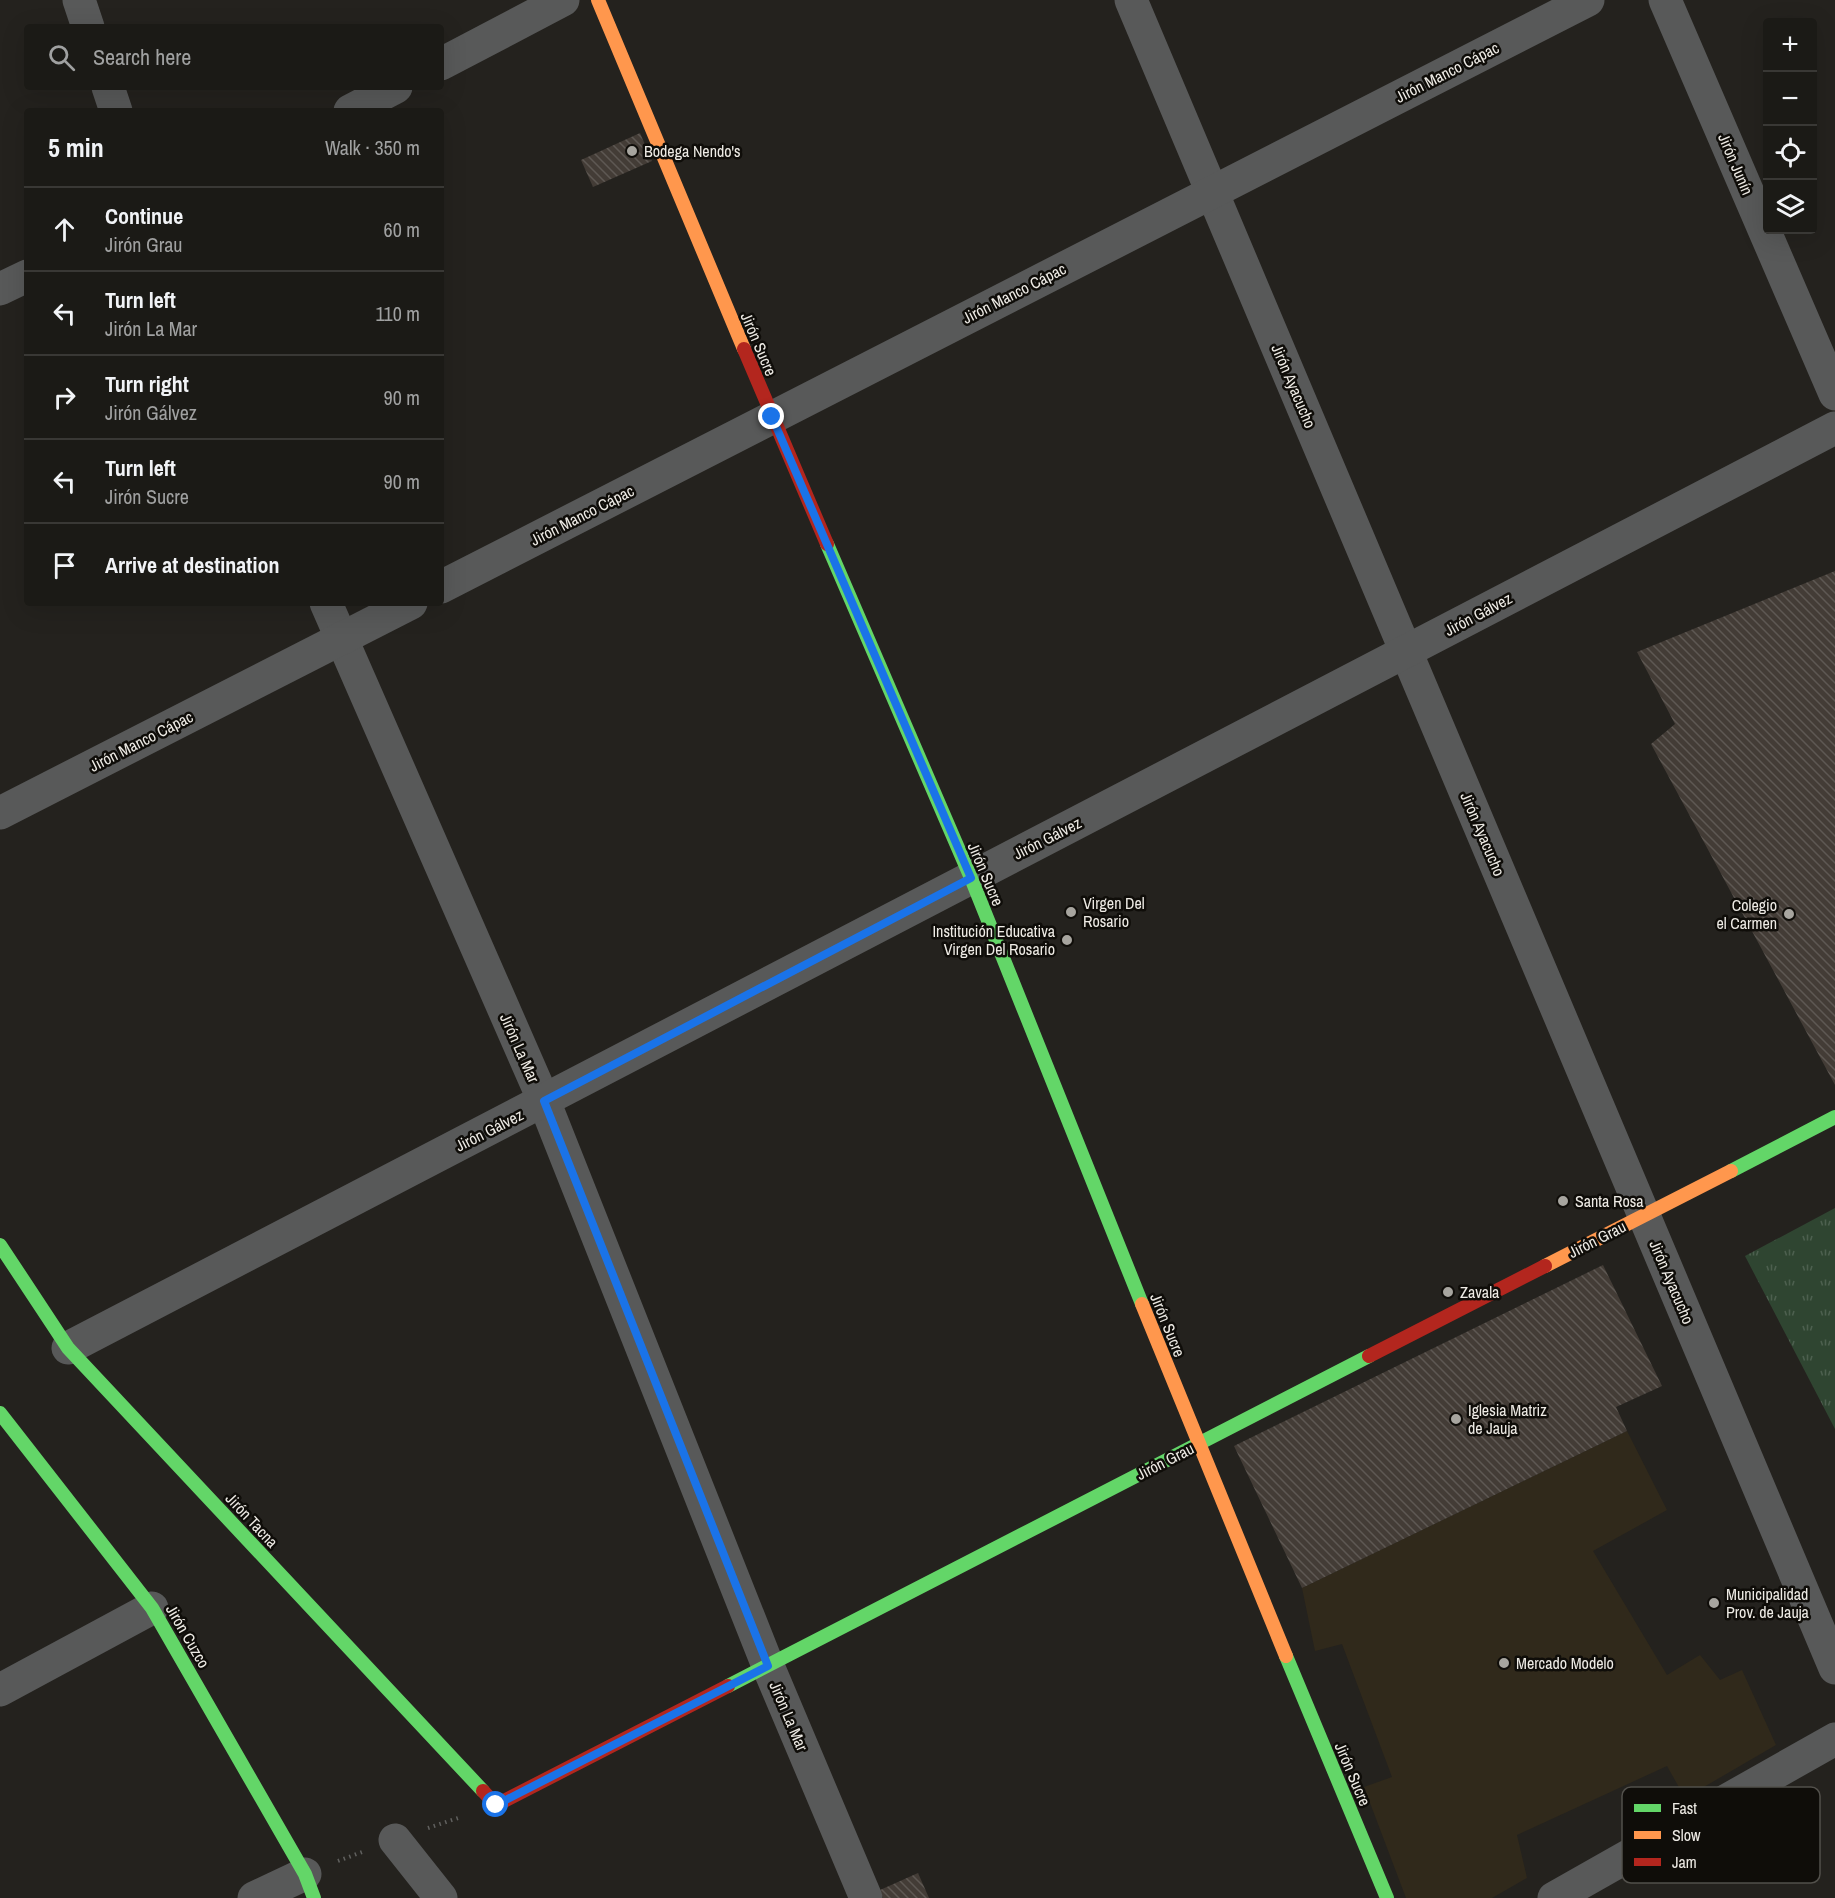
<!DOCTYPE html>
<meta charset="utf-8">
<style>
:root{--surface:#1b1a16;--page:#24231f;--text:#f1f3f6;--muted:#a0a1a1;--line:#393835}
body{margin:0;font-family:"Archivo Narrow",sans-serif;background:var(--page);color:var(--text)}
.controls{position:absolute;right:18px;top:18px;display:grid;overflow:hidden;border-radius:6px;box-shadow:0 6px 24px #0002}
.controls button{width:54px;height:54px;display:grid;place-items:center;padding:0;border:0;border-bottom:2px solid var(--line);background:var(--surface);color:var(--text);font:30px sans-serif}
.stop{position:absolute;width:18px;height:18px;margin:-14px;border:4px solid #1a73e8;border-radius:50%;background:#fff}
.stop.end{background:#1a73e8;border-color:#fff;box-shadow:0 2px 6px #0008}
.list{margin:0;padding:0;list-style:none}
h2{display:flex;justify-content:space-between;align-items:center;height:78px;margin:0;padding:0 24px;font-size:26px}
h2 small{font-size:20px;font-weight:400;color:var(--muted)}
.list li{display:grid;grid-template-columns:39px 1fr auto;gap:18px;align-items:center;box-sizing:border-box;height:84px;padding:0 24px;border-top:2px solid var(--line)}
.list b{display:block;font-size:22px;white-space:nowrap}
.list p{margin:0;font-size:20px;white-space:nowrap;color:var(--muted)}
.list em{font-size:20px;font-style:normal;color:var(--muted)}
.icon{flex:none;width:33px;height:33px;fill:none;stroke:currentColor;stroke-width:2;stroke-linecap:round;stroke-linejoin:round}
.map{position:relative;flex:none;width:1835px;height:1898px;overflow:hidden}
.search{position:absolute;background:var(--surface);box-shadow:0 6px 24px #0002;left:24px;top:24px;width:420px;height:66px;display:flex;align-items:center;gap:15px;box-sizing:border-box;padding:0 21px;border-radius:6px;color:var(--muted);font-size:22px}
.panel{position:absolute;background:var(--surface);box-shadow:0 6px 24px #0002;left:24px;top:108px;width:420px;height:498px;border-radius:6px}
.map>svg:first-child{display:block}
.built{fill:#30291b}
.grass{fill:url(#grass-tufts)}
.building{fill:url(#building-back-hatch)}
.lines{fill:none;stroke-linecap:round;stroke-linejoin:round}
.path{stroke:#61615f;stroke-width:4;stroke-dasharray:1.5 4.5;stroke-linecap:butt}
.street{stroke:#585959;stroke-width:33}
.fast{stroke:#63d668;stroke-width:14}
.slow{stroke:#ff974d;stroke-width:14}
.jam{stroke:#b3261e;stroke-width:14}
.route{stroke:#1a73e8;stroke-width:8}
.poi-dot{fill:#a7a59f;stroke:#0f0d09;stroke-width:2}
.labels{text-anchor:middle;stroke-width:5;stroke-linejoin:round;paint-order:stroke}
.street-label{font-size:16px;fill:#eeebe5;stroke:#0f0d09}
.poi-label{font-size:16px;fill:#eeebe5;stroke:#0f0d09;text-anchor:start}
.key{fill:#0f0d09;stroke:#52504b;stroke-width:1.5}
.key-label{font-size:16px;fill:#eeebe5}
</style>
<div class="map">
<svg width="1835" height="1898" viewBox="0 0 1835 1898">
<defs>
<pattern id="grass-tufts" width="24" height="20" patternUnits="userSpaceOnUse" patternTransform="scale(1.5)"><rect width="24" height="20" fill="#2f4531"/><path d="M3 7l-1-3M5 7V3M7 7l1-3M15 17l-1-3M17 17v-4M19 17l1-3" fill="none" stroke="#4d604f"/></pattern>
<pattern id="building-back-hatch" width="6" height="6" patternUnits="userSpaceOnUse" patternTransform="scale(1.5)"><rect width="6" height="6" fill="#433c36"/><path d="M-1 5l2 2M0 0l6 6M5-1l2 2" fill="none" stroke="#5e5853"/></pattern>
</defs>
<rect width="100%" height="100%" fill="#24221e"/>
<!-- built -->
<polygon class="built" points="1627,1431 1667,1510 1593,1551 1667,1675 1700,1655 1720,1680 1742,1670 1776,1745 1685,1798 1667,1766 1517,1835 1527,1878 1492,1898 1406,1898 1364,1787 1392,1777 1342,1644 1315,1651 1302,1588"/>
<!-- grass -->
<polygon class="grass" points="1835,1208 1835,1429 1745,1256"/>
<!-- building -->
<g class="building">
<polygon points="640,133 652,161 593,187 581,160"/>
<polygon points="1835,571 1835,1085 1651,744 1675,724 1637,652"/>
<polygon points="1603,1265 1662,1386 1616,1407 1627,1431 1302,1588 1234,1446"/>
<polygon points="918,1873 929,1898 883,1898 880,1890"/>
</g>
<g class="lines">
<!-- path -->
<g class="path">
<polyline points="428,1828 461,1817"/>
<polyline points="338,1861 362,1852"/>
</g>
<!-- street -->
<g class="street">
<polyline points="79,0 88,27"/>
<polyline points="1131,0 1835,1668"/>
<polyline points="1665,0 1835,394"/>
<polyline points="441,64 563,0"/>
<polyline points="108,87 116,111"/>
<polyline points="350,111 396,87"/>
<polyline points="0,289 27,276"/>
<polyline points="441,587 1588,0"/>
<polyline points="326,603 544,1101 768,1666 866,1898"/>
<polyline points="0,813 411,603"/>
<polyline points="68,1348 1835,428"/>
<polyline points="0,1690 152,1608"/>
<polyline points="395,1840 441,1898"/>
<polyline points="254,1898 305,1874"/>
<polyline points="1554,1898 1835,1739"/>
</g>
<!-- fast -->
<g class="fast">
<polyline points="827,544 971,878 1142,1304"/>
<polyline points="1731,1171 1835,1117"/>
<polyline points="0,1245 68,1348 483,1791"/>
<polyline points="0,1413 152,1608 305,1874 314,1898"/>
<polyline points="1286,1656 1387,1898"/>
<polyline points="728,1686 1369,1356"/>
</g>
<!-- slow -->
<g class="slow">
<polyline points="598,0 744,349"/>
<polyline points="1545,1266 1731,1171"/>
<polyline points="1142,1304 1286,1656"/>
</g>
<!-- jam -->
<g class="jam">
<polyline points="744,349 827,544"/>
<polyline points="1369,1356 1545,1266"/>
<polyline points="483,1791 496,1805 728,1686"/>
</g>
</g>
<g class="lines">
<!-- route -->
<polyline class="route" points="496,1805 768,1666 544,1101 971,878 772,417"/>
</g>
<!-- markers -->
<g class="poi-dot">
<circle cx="632" cy="151" r="6"/>
<circle cx="1071" cy="912" r="6"/>
<circle cx="1789" cy="914" r="6"/>
<circle cx="1067" cy="940" r="6"/>
<circle cx="1563" cy="1201" r="6"/>
<circle cx="1448" cy="1292" r="6"/>
<circle cx="1456" cy="1419" r="6"/>
<circle cx="1714" cy="1603" r="6"/>
<circle cx="1504" cy="1663" r="6"/>
</g>
<g class="labels">
<!-- street labels -->
<g class="street-label">
<text transform="translate(1447 72) rotate(-27)" y="6">Jirón Manco Cápac</text>
<text transform="translate(1736 164) rotate(67)" y="6">Jirón Junín</text>
<text transform="translate(1014 293) rotate(-27)" y="6">Jirón Manco Cápac</text>
<text transform="translate(759 344) rotate(67)" y="6">Jirón Sucre</text>
<text transform="translate(1294 386) rotate(67)" y="6">Jirón Ayacucho</text>
<text transform="translate(582 515) rotate(-27)" y="6">Jirón Manco Cápac</text>
<text transform="translate(1478 614) rotate(-28)" y="6">Jirón Gálvez</text>
<text transform="translate(141 741) rotate(-27)" y="6">Jirón Manco Cápac</text>
<text transform="translate(1483 834) rotate(67)" y="6">Jirón Ayacucho</text>
<text transform="translate(1047 838) rotate(-27)" y="6">Jirón Gálvez</text>
<text transform="translate(986 874) rotate(67)" y="6">Jirón Sucre</text>
<text transform="translate(520 1048) rotate(66)" y="6">Jirón La Mar</text>
<text transform="translate(489 1130) rotate(-27)" y="6">Jirón Gálvez</text>
<text transform="translate(1597 1239) rotate(-27)" y="6">Jirón Grau</text>
<text transform="translate(1672 1282) rotate(67)" y="6">Jirón Ayacucho</text>
<text transform="translate(1168 1325) rotate(68)" y="6">Jirón Sucre</text>
<text transform="translate(1165 1461) rotate(-27)" y="6">Jirón Grau</text>
<text transform="translate(252 1520) rotate(47)" y="6">Jirón Tacna</text>
<text transform="translate(188 1636) rotate(60)" y="6">Jirón Cuzco</text>
<text transform="translate(789 1716) rotate(67)" y="6">Jirón La Mar</text>
<text transform="translate(1353 1774) rotate(67)" y="6">Jirón Sucre</text>
</g>
<!-- poi labels -->
<g class="poi-label">
<text x="644" y="157">Bodega Nendo's</text>
<text x="1083" y="909">Virgen Del<tspan x="1083" dy="18">Rosario</tspan></text>
<text x="1777" y="911" text-anchor="end">Colegio<tspan x="1777" dy="18">el Carmen</tspan></text>
<text x="1055" y="937" text-anchor="end">Institución Educativa<tspan x="1055" dy="18">Virgen Del Rosario</tspan></text>
<text x="1575" y="1207">Santa Rosa</text>
<text x="1460" y="1298">Zavala</text>
<text x="1468" y="1416">Iglesia Matriz<tspan x="1468" dy="18">de Jauja</tspan></text>
<text x="1726" y="1600">Municipalidad<tspan x="1726" dy="18">Prov. de Jauja</tspan></text>
<text x="1516" y="1669">Mercado Modelo</text>
</g>
</g>
<!-- legend -->
<rect x="1622" y="1787" width="198" height="96" rx="9" class="key"/>
<rect x="1634" y="1804" width="27" height="8" fill="#63d668"/>
<rect x="1634" y="1831" width="27" height="8" fill="#ff974d"/>
<rect x="1634" y="1858" width="27" height="8" fill="#b3261e"/>
<g class="key-label">
<text x="1672" y="1814">Fast</text>
<text x="1672" y="1841">Slow</text>
<text x="1672" y="1868">Jam</text>
</g>
</svg>
<div class="controls">
<button>+</button>
<button>−</button>
<button><svg class="icon" aria-label="locate" viewBox="0 0 24 24"><circle cx="12" cy="12" r="6"/><path d="M12 2v4M12 18v4M2 12h4M18 12h4"/></svg></button>
<button><svg class="icon" aria-label="layers" viewBox="0 0 24 24"><path d="M12 4l9 5-9 5-9-5zM3 14l9 5 9-5"/></svg></button>
</div>
<div class="stop" style="left:496px;top:1805px"></div>
<div class="stop end" style="left:772px;top:417px"></div>
<div class="search"><svg class="icon" aria-label="search" viewBox="0 0 24 24"><circle cx="10" cy="10" r="6"/><path d="M15 15l6 6"/></svg>Search here</div>
<section class="panel">
<h2>5 min<small>Walk · 350 m</small></h2>
<ul class="list">
<li><svg class="icon" aria-label="ahead" viewBox="0 0 24 24"><path d="M12 20V5M6 11l6-6 6 6"/></svg><div><b>Continue</b><p>Jirón Grau</p></div><em>60 m</em></li>
<li><svg class="icon" aria-label="left" viewBox="0 0 24 24"><path d="M17 20v-9H6M10 6l-5 5 5 5"/></svg><div><b>Turn left</b><p>Jirón La Mar</p></div><em>110 m</em></li>
<li><svg class="icon" aria-label="right" viewBox="0 0 24 24"><path d="M7 20v-9h11M14 6l5 5-5 5"/></svg><div><b>Turn right</b><p>Jirón Gálvez</p></div><em>90 m</em></li>
<li><svg class="icon" aria-label="left" viewBox="0 0 24 24"><path d="M17 20v-9H6M10 6l-5 5 5 5"/></svg><div><b>Turn left</b><p>Jirón Sucre</p></div><em>90 m</em></li>
<li><svg class="icon" aria-label="arrive" viewBox="0 0 24 24"><path d="M6 21V4h12l-3 4 3 4H6"/></svg><div><b>Arrive at destination</b></div></li>
</ul>
</section>
</div>
